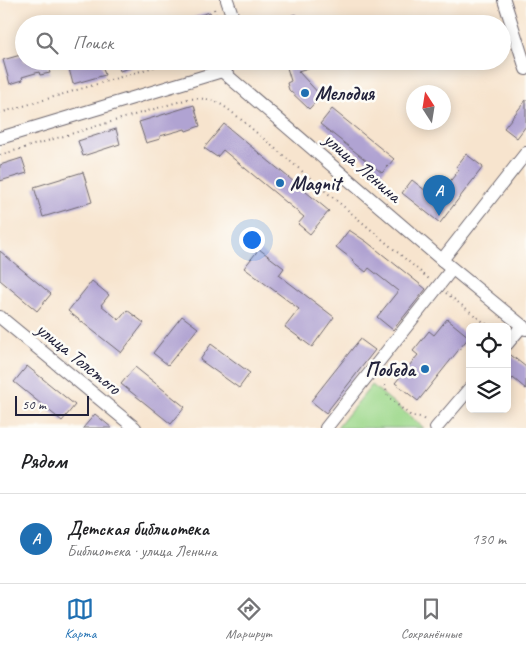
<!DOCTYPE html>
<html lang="ru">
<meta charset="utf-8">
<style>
:root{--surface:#fff;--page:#f6f6f6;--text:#202124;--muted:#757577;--line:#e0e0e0;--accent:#1f6fb2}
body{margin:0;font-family:Caveat,sans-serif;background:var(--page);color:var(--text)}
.controls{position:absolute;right:15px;bottom:15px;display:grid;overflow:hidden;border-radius:8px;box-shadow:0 2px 12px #0003}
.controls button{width:45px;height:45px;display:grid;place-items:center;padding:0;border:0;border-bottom:1px solid var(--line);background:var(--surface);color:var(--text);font:25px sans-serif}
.compass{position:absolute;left:406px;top:85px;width:45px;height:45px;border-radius:50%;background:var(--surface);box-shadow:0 2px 12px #0003;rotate:348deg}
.scale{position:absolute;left:15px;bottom:12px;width:74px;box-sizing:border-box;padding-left:5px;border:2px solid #22223b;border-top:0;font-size:14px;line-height:18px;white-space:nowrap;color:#22223b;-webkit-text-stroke:4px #fdfcf7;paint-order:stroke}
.you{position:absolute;left:251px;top:239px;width:18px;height:18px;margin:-12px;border:4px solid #fff;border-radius:50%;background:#1a73e8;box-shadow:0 0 0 8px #1a73e833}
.badge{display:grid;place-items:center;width:32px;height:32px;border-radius:50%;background:var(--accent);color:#fff;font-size:16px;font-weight:700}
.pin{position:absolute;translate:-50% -41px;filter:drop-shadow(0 1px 2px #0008)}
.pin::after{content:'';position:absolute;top:26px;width:18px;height:15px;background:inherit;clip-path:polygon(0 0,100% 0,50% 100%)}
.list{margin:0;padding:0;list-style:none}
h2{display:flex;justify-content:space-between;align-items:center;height:65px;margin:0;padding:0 20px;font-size:21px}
h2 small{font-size:16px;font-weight:400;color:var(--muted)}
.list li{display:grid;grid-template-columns:32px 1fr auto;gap:15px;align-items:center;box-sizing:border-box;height:90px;padding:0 20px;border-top:1px solid var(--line)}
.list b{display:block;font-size:19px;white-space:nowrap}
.list p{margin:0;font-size:16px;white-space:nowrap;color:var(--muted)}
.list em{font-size:16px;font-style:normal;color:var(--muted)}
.icon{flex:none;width:28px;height:28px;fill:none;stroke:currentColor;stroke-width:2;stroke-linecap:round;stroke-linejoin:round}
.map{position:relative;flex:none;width:526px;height:428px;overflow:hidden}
.search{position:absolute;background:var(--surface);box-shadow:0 2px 12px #0003;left:15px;right:15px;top:15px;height:55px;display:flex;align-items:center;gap:12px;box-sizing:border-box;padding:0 18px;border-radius:28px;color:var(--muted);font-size:19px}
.sheet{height:155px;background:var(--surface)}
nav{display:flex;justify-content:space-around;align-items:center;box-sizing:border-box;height:70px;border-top:1px solid var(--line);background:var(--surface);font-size:14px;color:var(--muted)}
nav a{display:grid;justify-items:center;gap:2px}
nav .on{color:var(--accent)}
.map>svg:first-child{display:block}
.green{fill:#9dd88b;stroke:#607d63}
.building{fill:#b0a3d2}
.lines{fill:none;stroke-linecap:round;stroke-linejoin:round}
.minor-casing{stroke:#6d666e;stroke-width:14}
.path{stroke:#6d666e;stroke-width:2;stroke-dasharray:1 4;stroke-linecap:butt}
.minor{stroke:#fff;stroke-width:12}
.poi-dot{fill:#1f6fb2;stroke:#fdfcf7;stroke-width:2}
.labels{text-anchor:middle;stroke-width:5;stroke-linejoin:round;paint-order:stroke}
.poi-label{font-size:20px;font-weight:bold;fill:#22223b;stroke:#fdfcf7;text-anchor:start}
.street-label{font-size:20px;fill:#22223b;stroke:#fdfcf7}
</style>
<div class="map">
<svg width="526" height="428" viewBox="0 0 526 428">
<rect width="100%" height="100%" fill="#fdfcf7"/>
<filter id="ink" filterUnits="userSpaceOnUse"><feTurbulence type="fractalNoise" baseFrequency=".02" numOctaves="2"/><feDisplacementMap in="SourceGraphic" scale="10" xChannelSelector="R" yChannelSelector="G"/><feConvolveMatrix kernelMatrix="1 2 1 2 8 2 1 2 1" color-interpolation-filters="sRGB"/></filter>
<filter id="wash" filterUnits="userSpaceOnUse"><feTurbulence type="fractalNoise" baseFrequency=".0096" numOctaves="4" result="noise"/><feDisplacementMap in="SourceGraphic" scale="20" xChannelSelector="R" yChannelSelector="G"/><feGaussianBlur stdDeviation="1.12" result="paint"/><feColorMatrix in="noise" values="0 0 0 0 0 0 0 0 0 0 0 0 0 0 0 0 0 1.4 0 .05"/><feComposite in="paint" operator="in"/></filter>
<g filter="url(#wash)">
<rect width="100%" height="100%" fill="#f7e4ce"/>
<!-- green -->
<polygon class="green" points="372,385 424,428 337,428"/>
<g id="blocks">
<!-- building -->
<g class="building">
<polygon points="210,12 214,24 178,24 178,22"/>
<polygon points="296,14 299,24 270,24 270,22"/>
<polygon points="24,54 24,61 46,61 50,73 40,75 39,72 22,77 23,80 10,84 3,60"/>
<polygon points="67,61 101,61 105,75 73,84"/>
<polygon points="117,61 144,61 144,63 120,71"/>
<polygon points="285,61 323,61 324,63 298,71 321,96 309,109 289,90 287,83 291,81"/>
<polygon points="526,100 526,126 517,138 504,128"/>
<polygon points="194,105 200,126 186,131 185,129 160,136 160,139 146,143 139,122"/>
<polygon points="332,109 394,159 382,173 320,124"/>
<polygon points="224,124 329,211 310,234 298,224 304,217 223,150 217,157 204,148"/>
<polygon points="116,129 120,144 83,156 78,141"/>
<polygon points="466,154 483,167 440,223 402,193 412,180 436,199 459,170 456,167"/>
<polygon points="22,158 27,173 0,181 0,165"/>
<polygon points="83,172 92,202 43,217 34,187"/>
<polygon points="349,230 367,242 426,289 393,330 377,317 398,291 369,268 366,272 352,261 353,260 336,247"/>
<polygon points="259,249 284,268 279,275 334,317 312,347 285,327 299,309 244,268"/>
<polygon points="0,251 51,294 37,311 0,280"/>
<polygon points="92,281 109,295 101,305 119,320 127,310 144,323 121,353 68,311"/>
<polygon points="182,316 198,328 168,365 153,353"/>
<polygon points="447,319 469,337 418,401 395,383 418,355 413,351 429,331 434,335"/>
<polygon points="360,339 375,350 326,413 311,401"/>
<polygon points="211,344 250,373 239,388 200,360"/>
<polygon points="507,352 526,367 526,389 513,378 507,385"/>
<polygon points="27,366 75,405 62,421 14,382"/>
<polygon points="135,367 185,407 171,424 121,384"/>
<polygon points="95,414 112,428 83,428"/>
</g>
</g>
</g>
<g filter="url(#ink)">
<use href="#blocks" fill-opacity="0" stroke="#6d666e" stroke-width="1"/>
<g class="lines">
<!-- minor casing -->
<g class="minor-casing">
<g id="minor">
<polyline points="227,0 235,24"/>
<polyline points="504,0 526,69"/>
<polyline points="222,71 442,260 526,329"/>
<polyline points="0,138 222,71 234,61"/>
<polyline points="442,260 526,153"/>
<polyline points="0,317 135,428"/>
<polyline points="507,344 522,326"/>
<polyline points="326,428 452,269"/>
<polyline points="436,428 470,388"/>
</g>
</g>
<!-- path -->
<g class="path">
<polyline points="214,9 219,24"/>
<polyline points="0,113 174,61"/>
<path d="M0,155L188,99C213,97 219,102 238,117L429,279"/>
<polyline points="446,293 490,327"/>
<polyline points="385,385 388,397 411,416 421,417 427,422"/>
</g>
<!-- minor -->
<use href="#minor" class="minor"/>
</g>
</g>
<!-- markers -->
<g class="poi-dot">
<circle cx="305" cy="93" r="5"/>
<circle cx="280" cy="183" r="5"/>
<circle cx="425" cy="369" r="5"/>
</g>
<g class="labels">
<!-- poi labels -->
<g class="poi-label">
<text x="315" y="100">Мелодия</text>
<text x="290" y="190">Magnit</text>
<text x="415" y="376" text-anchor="end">Победа</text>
</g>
<!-- street labels -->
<g class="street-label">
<text transform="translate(363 167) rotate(41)" y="7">улица Ленина</text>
<text transform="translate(79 358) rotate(39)" y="7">улица Толстого</text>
</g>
</g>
</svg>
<div class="controls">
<button><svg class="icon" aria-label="locate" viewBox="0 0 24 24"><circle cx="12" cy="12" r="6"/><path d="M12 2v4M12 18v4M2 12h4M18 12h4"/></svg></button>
<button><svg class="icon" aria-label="layers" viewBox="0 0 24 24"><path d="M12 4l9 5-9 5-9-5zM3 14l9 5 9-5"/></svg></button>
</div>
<svg class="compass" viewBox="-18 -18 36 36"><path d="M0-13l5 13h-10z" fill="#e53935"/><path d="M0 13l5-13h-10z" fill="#757577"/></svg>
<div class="scale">50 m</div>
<div class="you"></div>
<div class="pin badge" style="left:439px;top:216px">A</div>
<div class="search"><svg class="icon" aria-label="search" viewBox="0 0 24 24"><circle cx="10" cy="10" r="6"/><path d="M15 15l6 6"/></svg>Поиск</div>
</div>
<section class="sheet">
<h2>Рядом<small></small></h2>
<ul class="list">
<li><span class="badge">A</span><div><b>Детская библиотека</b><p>Библиотека · улица Ленина</p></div><em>130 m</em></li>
</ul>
</section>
<nav>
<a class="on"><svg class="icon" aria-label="map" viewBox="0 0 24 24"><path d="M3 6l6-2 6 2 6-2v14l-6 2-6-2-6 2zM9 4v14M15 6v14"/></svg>Карта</a>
<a><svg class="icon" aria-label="directions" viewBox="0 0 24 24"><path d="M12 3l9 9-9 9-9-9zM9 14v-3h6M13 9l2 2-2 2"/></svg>Маршрут</a>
<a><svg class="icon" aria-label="saved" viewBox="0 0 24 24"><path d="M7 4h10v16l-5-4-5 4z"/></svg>Сохранённые</a>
</nav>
